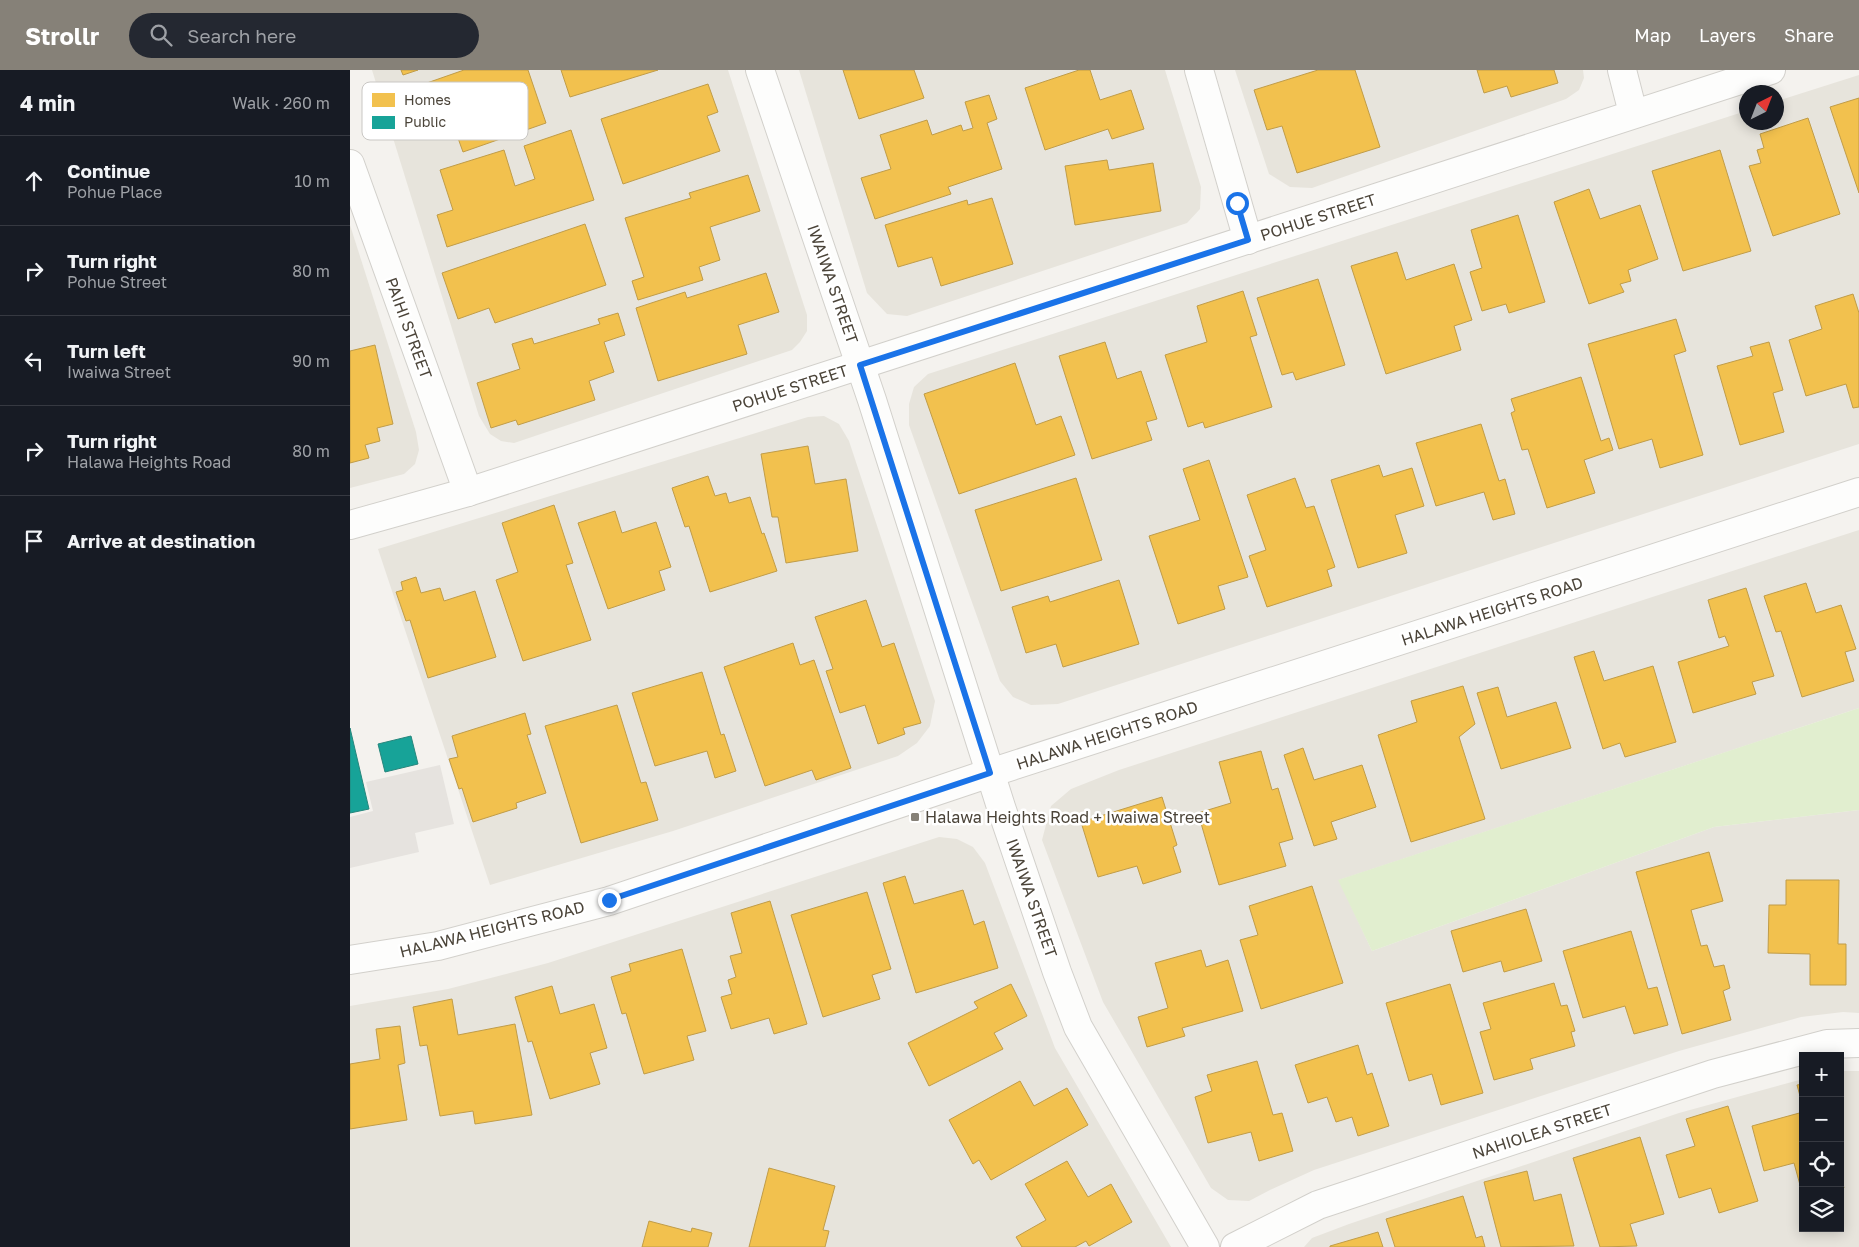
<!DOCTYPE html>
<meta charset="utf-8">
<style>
:root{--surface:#171b24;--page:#242831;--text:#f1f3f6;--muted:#9ea1a6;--line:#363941;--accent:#868178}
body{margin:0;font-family:"Golos Text",sans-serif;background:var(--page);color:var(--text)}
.controls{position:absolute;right:15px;bottom:15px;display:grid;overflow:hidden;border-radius:0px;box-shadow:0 2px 12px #0003}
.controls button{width:45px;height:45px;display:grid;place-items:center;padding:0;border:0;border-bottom:1px solid var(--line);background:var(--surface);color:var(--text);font:25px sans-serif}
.compass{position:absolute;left:1389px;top:15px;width:45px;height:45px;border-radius:50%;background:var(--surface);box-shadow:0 2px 12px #0003;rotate:42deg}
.stop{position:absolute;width:15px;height:15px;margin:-11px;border:4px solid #1a73e8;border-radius:50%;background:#fff}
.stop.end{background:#1a73e8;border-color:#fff;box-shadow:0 1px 5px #0008}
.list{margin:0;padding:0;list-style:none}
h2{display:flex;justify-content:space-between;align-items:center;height:65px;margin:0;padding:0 20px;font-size:21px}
h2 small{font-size:16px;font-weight:400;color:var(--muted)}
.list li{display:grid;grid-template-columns:32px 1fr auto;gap:15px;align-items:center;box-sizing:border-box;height:90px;padding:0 20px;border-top:1px solid var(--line)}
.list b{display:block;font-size:19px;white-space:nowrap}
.list p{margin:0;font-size:16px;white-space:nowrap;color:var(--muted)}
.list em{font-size:16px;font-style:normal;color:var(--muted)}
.icon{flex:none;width:28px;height:28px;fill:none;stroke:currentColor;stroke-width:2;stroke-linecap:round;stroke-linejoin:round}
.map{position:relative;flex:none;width:1509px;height:1177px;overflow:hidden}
header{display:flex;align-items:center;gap:30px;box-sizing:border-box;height:70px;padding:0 25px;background:var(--accent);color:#fff}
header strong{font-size:24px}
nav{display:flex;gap:28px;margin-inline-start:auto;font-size:18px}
.search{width:350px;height:45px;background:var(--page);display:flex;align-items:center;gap:12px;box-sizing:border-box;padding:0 18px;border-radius:28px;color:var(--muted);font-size:19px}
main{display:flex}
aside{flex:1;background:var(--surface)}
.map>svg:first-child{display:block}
.residential{fill:#e7e4dc}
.green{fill:#e1eecf}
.parking{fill:#e6e3df}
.homes{fill:#f2c14e;stroke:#c09c48}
.public{fill:#17a398;stroke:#27867c}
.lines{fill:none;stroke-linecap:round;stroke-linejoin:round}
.minor-casing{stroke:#d2d0cb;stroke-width:30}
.tertiary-casing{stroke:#d2d0cb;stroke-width:30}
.minor{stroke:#fdfdfc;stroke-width:28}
.tertiary{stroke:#fdfdfc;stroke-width:28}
.route{stroke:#1a73e8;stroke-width:6}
.poi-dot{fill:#868178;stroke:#fff;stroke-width:2}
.labels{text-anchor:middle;stroke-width:5;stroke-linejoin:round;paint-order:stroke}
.street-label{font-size:16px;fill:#4b4439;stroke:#fff}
.poi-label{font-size:16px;fill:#4b4439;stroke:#fff;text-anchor:start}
.key{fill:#fff;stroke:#c9c7c4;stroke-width:1}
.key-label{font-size:14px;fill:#4b4439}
</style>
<header>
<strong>Strollr</strong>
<div class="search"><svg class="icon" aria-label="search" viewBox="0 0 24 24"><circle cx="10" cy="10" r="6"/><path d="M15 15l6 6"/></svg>Search here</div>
<nav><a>Map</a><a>Layers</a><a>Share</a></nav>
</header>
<main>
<aside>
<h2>4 min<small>Walk · 260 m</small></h2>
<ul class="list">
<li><svg class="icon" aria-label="ahead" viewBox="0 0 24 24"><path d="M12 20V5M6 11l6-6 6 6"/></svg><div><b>Continue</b><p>Pohue Place</p></div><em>10 m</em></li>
<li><svg class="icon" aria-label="right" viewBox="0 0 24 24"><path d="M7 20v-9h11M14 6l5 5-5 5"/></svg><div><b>Turn right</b><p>Pohue Street</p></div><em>80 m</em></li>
<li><svg class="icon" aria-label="left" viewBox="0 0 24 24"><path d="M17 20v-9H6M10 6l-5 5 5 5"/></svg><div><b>Turn left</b><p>Iwaiwa Street</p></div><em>90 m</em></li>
<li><svg class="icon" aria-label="right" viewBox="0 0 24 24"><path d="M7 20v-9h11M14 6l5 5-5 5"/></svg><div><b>Turn right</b><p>Halawa Heights Road</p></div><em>80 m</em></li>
<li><svg class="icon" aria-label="arrive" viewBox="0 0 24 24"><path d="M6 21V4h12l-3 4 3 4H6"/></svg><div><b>Arrive at destination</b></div></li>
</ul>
</aside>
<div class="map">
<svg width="1509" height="1177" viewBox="0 0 1509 1177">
<rect width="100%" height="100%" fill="#f4f2ee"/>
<!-- residential -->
<g class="residential">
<polygon points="22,0 378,0 457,245 457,261 450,272 442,280 164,373 151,371 140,364 129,346"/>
<polygon points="449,0 815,0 851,117 850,139 837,153 557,246 537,244 517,223"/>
<polygon points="885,0 1233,0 1234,8 1229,20 1216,29 962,118 940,117 919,104"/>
<polygon points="1509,5 1509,374 708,634 681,635 663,627 650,611 559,355 559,334 564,317 578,304 1396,41 1396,52 1426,52 1427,31"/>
<polygon points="0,155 66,362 69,380 65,394 54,404 0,418"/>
<polygon points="474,346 489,354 499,371 585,631 580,656 567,673 548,686 323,761 140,815 28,479 458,347"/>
<polygon points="1509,460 1509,638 989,810 1022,881 1364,757 1509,740 1509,943 1493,942 1451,947 1329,981 964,1100 920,1120 899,1131 878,1130 861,1118 753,932 692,770 701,736 721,719 769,700"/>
<polygon points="589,767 607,769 623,777 635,793 705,978 821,1177 0,1177 0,936 98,919 198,893"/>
<polygon points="1490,1001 1509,1001 1509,1177 954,1177 962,1168 999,1154 1329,1043 1453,1009 1453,1158 1490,1158"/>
</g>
<!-- green -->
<polygon class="green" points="1509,638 1509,740 1364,757 1022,881 988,810"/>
<!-- parking -->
<polygon class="parking" points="90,695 104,754 65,763 69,782 0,798 0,747 23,741 16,712"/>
<!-- homes -->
<g class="homes">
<polygon points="51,0 68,0 53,5"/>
<polygon points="114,0 178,0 196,53 113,82 104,57 71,68 54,21"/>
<polygon points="211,0 308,0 220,27"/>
<polygon points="493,0 564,0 574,28 509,49"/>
<polygon points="729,0 740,0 750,30 781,20 794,59 762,69 758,59 695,80 675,18"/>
<polygon points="968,0 1005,0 1030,77 947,103 932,56 917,60 904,20"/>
<polygon points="1127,0 1204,0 1208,13 1161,27 1157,16 1134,23"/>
<polygon points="358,14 368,42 357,46 370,81 273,114 251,49"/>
<polygon points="639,25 647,49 637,53 652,99 598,117 601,124 525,149 511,108 541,99 530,65 577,50 582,65 611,55 613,61 623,58 615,32"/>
<polygon points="1509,28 1509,123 1480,37"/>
<polygon points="1458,48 1490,144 1423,166 1399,96 1411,93 1407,80 1414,78 1410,64"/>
<polygon points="221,60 244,130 97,177 87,145 103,140 90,100 154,80 165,116 185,109 174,76"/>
<polygon points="1370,80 1401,181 1333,201 1302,101"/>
<polygon points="757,90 759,100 803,93 811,141 725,155 715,96"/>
<polygon points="398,105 410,141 360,157 370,190 349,197 353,210 288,230 282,211 294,207 275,148 341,128 339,123"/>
<polygon points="1239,119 1250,149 1290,135 1308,189 1278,200 1281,211 1270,214 1274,222 1239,234 1204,132"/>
<polygon points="642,128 663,194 591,216 582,187 548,197 535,155 617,130 618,135"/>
<polygon points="1168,145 1195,232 1159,243 1156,234 1132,241 1120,202 1132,198 1121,160"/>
<polygon points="235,154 256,215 145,253 139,238 108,249 92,203"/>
<polygon points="1047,182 1056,210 1104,194 1122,250 1104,256 1111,280 1036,304 1001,196"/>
<polygon points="416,203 429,242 388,255 397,284 308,311 286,238 335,222 337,228"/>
<polygon points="968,209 995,295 946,310 943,302 932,305 907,228"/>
<polygon points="893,221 907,265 900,267 922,337 855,358 853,352 838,357 815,285 857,272 847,236"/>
<polygon points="1503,224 1509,243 1509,337 1503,338 1496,314 1456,326 1439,270 1472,259 1465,236"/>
<polygon points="268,243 275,265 254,272 264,302 239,311 245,330 168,355 166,350 141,358 127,313 170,299 162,274 182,268 184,274 250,254 248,249"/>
<polygon points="1326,249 1336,281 1324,285 1353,385 1310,398 1302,369 1269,379 1238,274"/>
<polygon points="755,272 767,309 791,301 807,349 796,352 802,370 742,389 709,286"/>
<polygon points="1419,272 1433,320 1423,323 1434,362 1390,375 1367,296 1403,286 1400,277"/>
<polygon points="25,275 43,354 27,358 30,371 15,375 19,388 0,393 0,281"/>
<polygon points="665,293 686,355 711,346 725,385 609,424 574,324"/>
<polygon points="1231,307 1251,371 1259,368 1263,380 1234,390 1245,423 1197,438 1178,379 1172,380 1161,343 1165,341 1161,329"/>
<polygon points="1131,354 1149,411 1155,409 1165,444 1143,450 1134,422 1086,436 1066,373"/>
<polygon points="458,376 465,414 496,409 508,481 436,493 428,447 422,447 411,384"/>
<polygon points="859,390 898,507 868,516 875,539 828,554 799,466 850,450 833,399"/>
<polygon points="1029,395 1033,407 1062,398 1074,436 1045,445 1057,483 1008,498 981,410"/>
<polygon points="358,406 365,426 376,423 379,433 400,427 412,464 414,463 427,501 360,522 339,456 335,457 322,418"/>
<polygon points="726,408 752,490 651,521 625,440"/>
<polygon points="945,408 956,438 964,436 985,497 977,500 982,516 917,537 899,486 916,480 897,425"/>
<polygon points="204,435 223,493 216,495 241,570 173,591 146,510 168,502 152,453"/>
<polygon points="265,441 272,463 306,452 321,497 309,501 315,520 258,539 228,453"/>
<polygon points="66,507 71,523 90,518 94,531 125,521 146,587 78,608 60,550 56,551 46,522 53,520 51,512"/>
<polygon points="769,510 789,574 713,597 706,574 676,583 662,537 698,526 700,532"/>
<polygon points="1456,513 1466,543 1491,535 1506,579 1495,582 1504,611 1452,627 1431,561 1426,562 1414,526"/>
<polygon points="1396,518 1424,606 1402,612 1406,624 1343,643 1328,592 1379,576 1375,566 1369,568 1358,530"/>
<polygon points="516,530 532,577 544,573 571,653 553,658 555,664 528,674 515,635 490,643 476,601 483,599 465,547"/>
<polygon points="443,573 450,595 464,590 501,698 466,710 462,700 415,716 374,597"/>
<polygon points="1244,581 1254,611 1303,596 1326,672 1275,687 1270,673 1253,679 1224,587"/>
<polygon points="352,602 371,665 374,664 386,701 365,708 357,681 305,696 282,623"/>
<polygon points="1113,616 1125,654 1109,667 1135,749 1061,772 1028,665 1067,652 1061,631"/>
<polygon points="1148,617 1157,647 1206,632 1221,678 1151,699 1127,623"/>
<polygon points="267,635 291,713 296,712 308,750 231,773 195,656"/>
<polygon points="175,643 181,664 177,665 196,723 166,733 167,738 123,752 112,718 109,719 99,689 108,687 102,666"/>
<polygon points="953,678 964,710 1012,695 1026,737 981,752 987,769 964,776 934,685"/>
<polygon points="911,681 922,720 928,718 943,769 929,773 936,796 869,815 848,743 881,733 869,692"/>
<polygon points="812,727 827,775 823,777 831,802 793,814 787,796 748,807 731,752"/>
<polygon points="1359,782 1373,831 1341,840 1351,876 1357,875 1364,897 1374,895 1380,918 1373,921 1381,950 1332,964 1286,802"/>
<polygon points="555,806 564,834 613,820 624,855 634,851 648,898 566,923 533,813"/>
<polygon points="1436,810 1489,810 1488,874 1496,874 1496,915 1460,915 1460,884 1418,883 1419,835 1436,835"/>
<polygon points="962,816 993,913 911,939 890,870 908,865 899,836"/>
<polygon points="517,822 541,899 522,905 530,929 473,947 441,845"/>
<polygon points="420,831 457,954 424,964 419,948 381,959 371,927 382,924 378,910 386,907 380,886 392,883 381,843"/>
<polygon points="1176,839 1192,891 1154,902 1151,891 1113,902 1101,861"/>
<polygon points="1281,861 1298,919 1307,917 1318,955 1284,964 1275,936 1233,948 1213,881"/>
<polygon points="332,879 356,961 337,966 344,990 294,1004 276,943 272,944 261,907 281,901 279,894"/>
<polygon points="851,880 856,897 878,890 893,941 832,958 835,966 797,977 788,947 818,938 805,893"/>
<polygon points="1204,913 1211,936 1217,935 1225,961 1221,962 1225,976 1180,989 1183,999 1144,1010 1130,962 1141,959 1133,933"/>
<polygon points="661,914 677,946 644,963 653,979 579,1016 558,973 628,938 624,932"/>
<polygon points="1100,914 1133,1023 1091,1035 1082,1004 1059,1011 1036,933"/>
<polygon points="202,916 210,944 244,934 257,978 240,983 250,1014 200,1029 182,971 178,972 165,927"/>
<polygon points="102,929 108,965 165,954 182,1045 125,1054 123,1041 90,1046 77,975 70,976 63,937"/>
<polygon points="50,956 55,993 48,995 57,1050 0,1059 0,994 30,989 26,959"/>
<polygon points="1008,975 1017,1005 1022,1003 1039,1056 1008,1066 1002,1047 986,1052 977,1027 958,1033 945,995"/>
<polygon points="907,991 923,1045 932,1043 943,1081 909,1091 901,1062 858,1073 845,1027 862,1021 857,1005"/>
<polygon points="670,1011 684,1036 717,1018 738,1055 641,1110 629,1090 623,1094 599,1050"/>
<polygon points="1453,1014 1453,1037 1447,1015"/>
<polygon points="1378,1036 1408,1131 1369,1143 1361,1118 1329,1128 1316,1085 1345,1076 1336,1049"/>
<polygon points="1453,1042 1453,1126 1444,1093 1414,1101 1402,1056"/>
<polygon points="1290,1067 1314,1144 1280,1154 1287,1176 1250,1177 1223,1088"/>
<polygon points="717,1091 738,1127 761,1114 782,1152 739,1176 736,1171 725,1177 672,1177 666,1167 696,1150 675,1114"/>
<polygon points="419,1098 485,1116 473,1160 479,1161 475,1177 399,1177"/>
<polygon points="1177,1101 1184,1131 1211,1124 1224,1176 1151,1177 1134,1112"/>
<polygon points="1490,1104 1494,1118 1490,1119"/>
<polygon points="1113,1126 1126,1168 1132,1166 1135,1177 1045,1177 1036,1149"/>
<polygon points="299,1151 341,1162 342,1158 362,1163 358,1177 292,1177"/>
<polygon points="1028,1162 1033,1177 980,1177 980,1176"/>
</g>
<!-- public -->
<g class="public">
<polygon points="0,658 19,739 0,743"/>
<polygon points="61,666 68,694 35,702 28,674"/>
</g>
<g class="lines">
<!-- minor casing -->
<g class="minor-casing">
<g id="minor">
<polyline points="410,0 522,330 651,737 707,902 728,957 855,1177"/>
<polyline points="849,0 898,170"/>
<polyline points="1272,0 1283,43"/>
<polyline points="0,94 118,422"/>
<polyline points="0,455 118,422 1421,0"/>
<polyline points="885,1177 968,1135 1363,1004 1477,974 1509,973"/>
</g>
</g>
<!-- tertiary casing -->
<g class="tertiary-casing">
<polyline id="tertiary" points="0,890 88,876 259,831 640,703 1509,422"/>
</g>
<!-- minor -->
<use href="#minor" class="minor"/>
<!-- tertiary -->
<use href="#tertiary" class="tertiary"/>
</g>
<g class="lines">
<!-- route -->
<polyline class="route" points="259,830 640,703 510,295 898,170 887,133"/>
</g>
<!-- markers -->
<rect class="poi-dot" x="560" y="742" width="10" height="10" rx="2.5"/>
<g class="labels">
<!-- street labels -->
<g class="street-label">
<text transform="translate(968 147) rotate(-18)" y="6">POHUE STREET</text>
<text transform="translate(483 214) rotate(71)" y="6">IWAIWA STREET</text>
<text transform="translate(59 258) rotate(70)" y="6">PAIHI STREET</text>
<text transform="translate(440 318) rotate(-18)" y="6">POHUE STREET</text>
<text transform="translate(1142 541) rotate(-18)" y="6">HALAWA HEIGHTS ROAD</text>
<text transform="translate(757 665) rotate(-18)" y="6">HALAWA HEIGHTS ROAD</text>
<text transform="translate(682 828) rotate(71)" y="6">IWAIWA STREET</text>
<text transform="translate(142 859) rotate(-14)" y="6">HALAWA HEIGHTS ROAD</text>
<text transform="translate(1192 1061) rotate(-18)" y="6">NAHIOLEA STREET</text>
</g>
<!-- poi labels -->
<g class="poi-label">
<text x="575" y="753">Halawa Heights Road + Iwaiwa Street</text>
</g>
</g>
<!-- legend -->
<rect x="12" y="12" width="166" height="58" rx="8" class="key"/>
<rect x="22" y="23" width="23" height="14" fill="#f2c14e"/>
<rect x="22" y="46" width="23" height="13" fill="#17a398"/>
<g class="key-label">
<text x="54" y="35">Homes</text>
<text x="54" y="57">Public</text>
</g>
</svg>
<div class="controls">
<button>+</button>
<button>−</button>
<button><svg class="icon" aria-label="locate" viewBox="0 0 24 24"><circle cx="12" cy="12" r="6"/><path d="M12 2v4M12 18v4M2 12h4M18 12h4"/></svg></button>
<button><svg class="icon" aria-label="layers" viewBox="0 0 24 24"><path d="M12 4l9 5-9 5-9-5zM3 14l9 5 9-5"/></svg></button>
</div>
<svg class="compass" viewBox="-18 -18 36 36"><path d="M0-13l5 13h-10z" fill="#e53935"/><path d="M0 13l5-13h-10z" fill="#9ea1a6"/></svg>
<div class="stop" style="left:887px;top:133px"></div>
<div class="stop end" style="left:259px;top:830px"></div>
</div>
</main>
